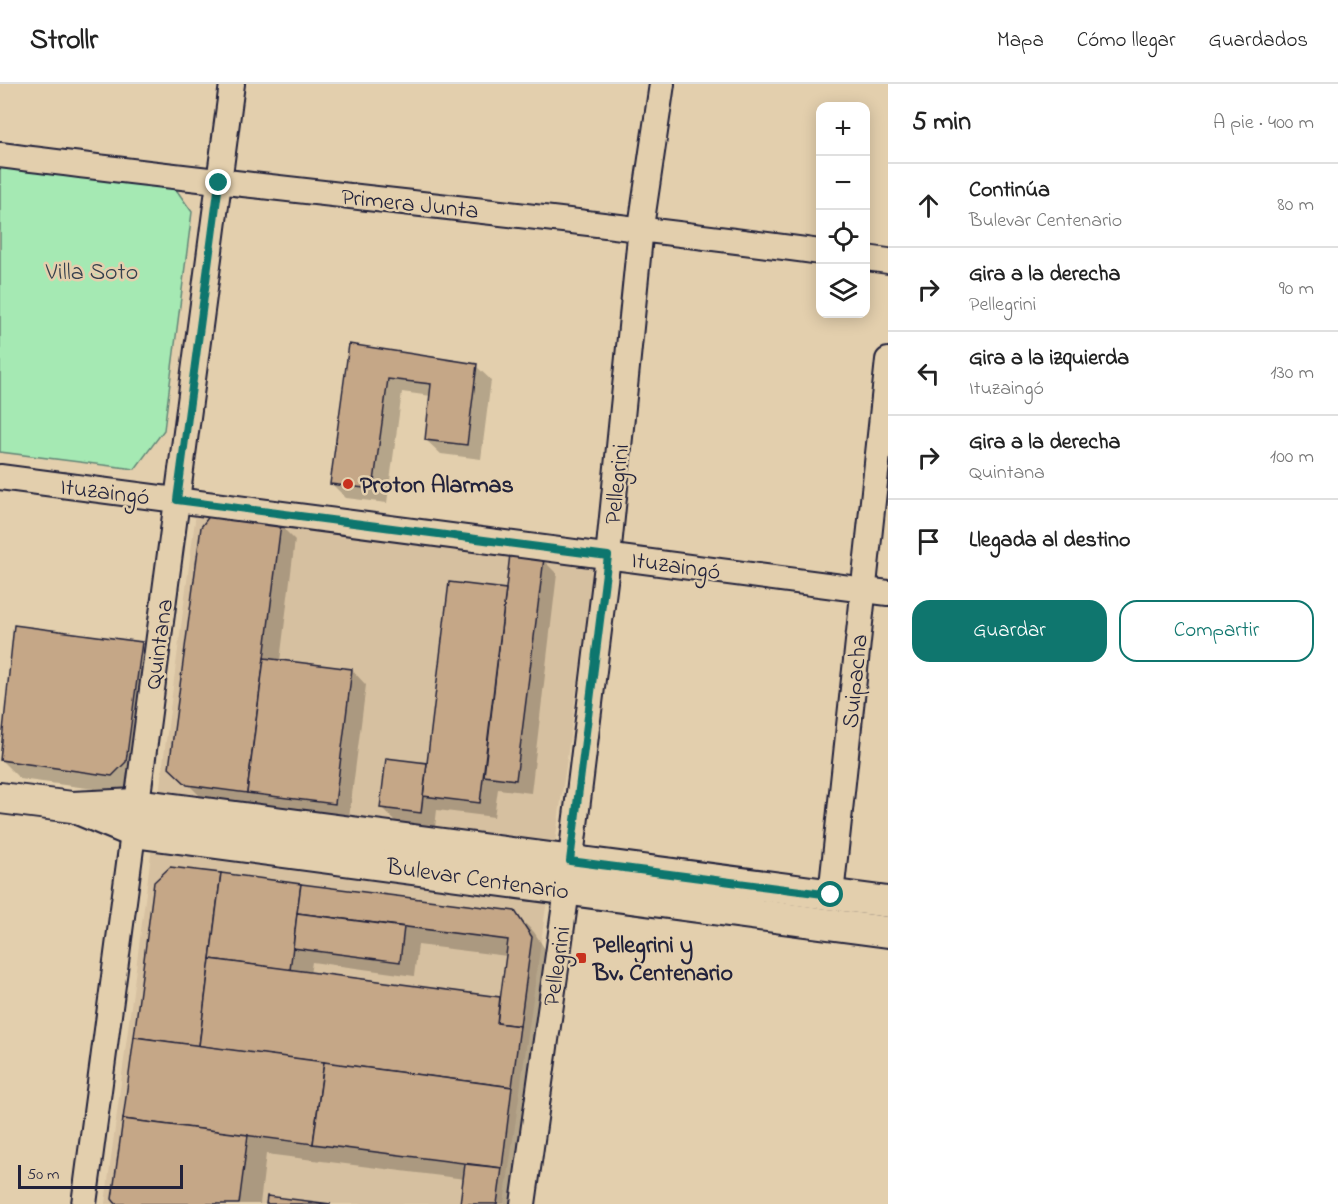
<!DOCTYPE html>
<html lang="es">
<meta charset="utf-8">
<style>
:root{--surface:#fff;--page:#f2f2f2;--text:#222;--muted:#767676;--line:#e0e0e0;--accent:#0f766e}
body{margin:0;font-family:"Indie Flower",sans-serif;background:var(--page);color:var(--text)}
.controls{position:absolute;right:18px;top:18px;display:grid;overflow:hidden;border-radius:12px;box-shadow:0 3px 15px #0003}
.controls button{width:54px;height:54px;display:grid;place-items:center;padding:0;border:0;border-bottom:2px solid var(--line);background:var(--surface);color:var(--text);font:30px sans-serif}
.scale{position:absolute;left:18px;bottom:15px;width:165px;box-sizing:border-box;padding-left:6px;border:3px solid #22223b;border-top:0;font-size:16px;line-height:21px;white-space:nowrap;color:#22223b;-webkit-text-stroke:4px #e3cfad;paint-order:stroke}
.stop{position:absolute;width:18px;height:18px;margin:-14px;border:4px solid #0f766e;border-radius:50%;background:#fff}
.stop.end{background:#0f766e;border-color:#fff;box-shadow:0 2px 6px #0008}
.list{margin:0;padding:0;list-style:none}
h2{display:flex;justify-content:space-between;align-items:center;height:78px;margin:0;padding:0 24px;font-size:26px}
h2 small{font-size:20px;font-weight:400;color:var(--muted)}
.list li{display:grid;grid-template-columns:39px 1fr auto;gap:18px;align-items:center;box-sizing:border-box;height:84px;padding:0 24px;border-top:2px solid var(--line)}
.list b{display:block;font-size:22px;white-space:nowrap}
.list p{margin:0;font-size:20px;white-space:nowrap;color:var(--muted)}
.list em{font-size:20px;font-style:normal;color:var(--muted)}
.actions{display:flex;gap:12px;padding:18px 24px}
.actions a{flex:1;padding:14px 0;border:2px solid var(--accent);border-radius:18px;text-align:center;font-size:21px;color:var(--accent)}
.actions .main{background:var(--accent);color:#fff}
.icon{flex:none;width:33px;height:33px;fill:none;stroke:currentColor;stroke-width:2;stroke-linecap:round;stroke-linejoin:round}
.map{position:relative;flex:none;width:888px;height:1120px;overflow:hidden}
header{display:flex;align-items:center;gap:36px;box-sizing:border-box;height:84px;padding:0 30px;background:var(--surface);border-bottom:2px solid var(--line)}
header strong{font-size:28px}
nav{display:flex;gap:33px;margin-inline-start:auto;font-size:21px}
main{display:flex}
aside{flex:1;background:var(--surface)}
.map>svg:first-child{display:block}
.built{fill:#d6c0a0}
.green{fill:#a5e9b3;stroke:#648677;stroke-width:1.5}
.shadow{fill:#0003;fill-rule:evenodd}
.building{fill:#c5a787;stroke:#22223b;stroke-width:1.5}
.lines{fill:none;stroke-linecap:round;stroke-linejoin:round}
.minor-casing{stroke:#22223b;stroke-width:28}
.major-casing{stroke:#22223b;stroke-width:34}
.minor{stroke:#e3cfad;stroke-width:24}
.major{stroke:#e3cfad;stroke-width:30}
.route{stroke:#0f766e;stroke-width:8}
.poi-dot{fill:#c8321e;stroke:#e3cfad;stroke-width:2}
.labels{text-anchor:middle;stroke-width:5;stroke-linejoin:round;paint-order:stroke}
.street-label{font-size:24px;fill:#22223b;stroke:#e3cfad}
.park-label{font-size:24px;fill:#36404d;stroke:#e3cfad}
.poi-label{font-size:24px;font-weight:bold;fill:#22223b;stroke:#e3cfad;text-anchor:start}
</style>
<header>
<strong>Strollr</strong>
<nav><a>Mapa</a><a>Cómo llegar</a><a>Guardados</a></nav>
</header>
<main>
<div class="map">
<svg width="888" height="1120" viewBox="0 0 888 1120">
<rect width="100%" height="100%" fill="#e3cfad"/>
<filter id="ink" filterUnits="userSpaceOnUse"><feTurbulence type="fractalNoise" baseFrequency=".0167" numOctaves="2"/><feDisplacementMap in="SourceGraphic" scale="12" xChannelSelector="R" yChannelSelector="G"/><feConvolveMatrix kernelMatrix="1 2 1 2 8 2 1 2 1" color-interpolation-filters="sRGB"/></filter>
<g filter="url(#ink)">
<!-- built -->
<polygon class="built" points="196,429 594,483 504,1120 105,1120"/>
<!-- green -->
<polygon class="green" points="0,82 175,104 192,128 164,346 135,385 0,368"/>
<!-- shadow -->
<g class="shadow">
<polygon points="350,262 476,282 491,296 481,375 441,370 426,356 431,312 402,308 387,419 346,414 332,400"/>
<polygon points="280,441 295,456 280,577 352,586 366,601 349,734 203,715 171,683"/>
<polygon points="543,476 557,490 531,709 498,705 494,733 437,726 435,743 396,738 382,724 388,676 429,680 508,507"/>
<polygon points="142,559 161,578 131,710 20,695 1,676"/>
<path d="M156,799L514,829L534,848L550,873L518,1120H462L465,1095L266,1070L260,1120H118ZM418,861L507,872L501,915L310,890L312,878L414,892Z"/>
</g>
<!-- building -->
<g class="building">
<polygon points="349,260 477,280 467,361 425,356 431,300 388,295 373,405 330,400"/>
<polygon points="210,431 281,440 247,709 187,701 169,684 201,443"/>
<polygon points="510,470 544,474 516,696 484,692"/>
<polygon points="449,498 506,505 480,719 423,712"/>
<polygon points="14,541 142,558 126,678 112,692 0,676"/>
<polygon points="264,574 352,585 335,720 247,709"/>
<polygon points="386,674 427,679 421,729 380,724"/>
<polygon points="170,783 221,789 199,962 134,953 154,798"/>
<polygon points="221,789 301,800 290,886 210,875"/>
<polygon points="301,800 515,827 532,853 520,942 497,939 508,856 297,829"/>
<polygon points="297,829 404,843 400,878 293,864"/>
<polygon points="210,875 500,913 497,939 520,942 512,1003 199,962"/>
<polygon points="134,953 324,978 313,1060 123,1035"/>
<polygon points="324,978 512,1003 502,1084 313,1060"/>
<polygon points="123,1035 248,1051 239,1120 116,1120 112,1115"/>
<polygon points="465,1080 502,1084 497,1120 460,1120"/>
<polygon points="267,1112 331,1120 266,1120"/>
</g>
<g class="lines">
<!-- minor casing -->
<g class="minor-casing">
<g id="minor">
<path d="M0,71C273,106 548,131 820,168"/>
<polyline points="866,174 888,177"/>
<polyline points="0,393 888,509"/>
<polyline points="831,811 888,276"/>
<polyline points="84,1120 232,0"/>
<polyline points="523,1120 567,806 608,473 641,143 662,0"/>
</g>
</g>
<!-- major casing -->
<g class="major-casing">
<g id="major">
<polyline points="0,714 72,723 136,720 888,818"/>
<polyline points="80,726 133,748 888,848"/>
</g>
</g>
<!-- minor -->
<use href="#minor" class="minor"/>
<!-- major -->
<use href="#major" class="major"/>
</g>
</g>
<g class="lines" filter="url(#ink)">
<!-- route -->
<polyline class="route" points="219,99 177,416 608,472 570,777 831,811"/>
</g>
<!-- markers -->
<g class="poi-dot">
<circle cx="348" cy="400" r="6"/>
<rect x="575" y="868" width="12" height="12" rx="3"/>
</g>
<g class="labels">
<!-- street labels -->
<g class="street-label">
<text transform="translate(410 119) rotate(6)" y="8">Primera Junta</text>
<text transform="translate(616 400) rotate(-84)" y="8">Pellegrini</text>
<text transform="translate(105 407) rotate(7)" y="8">Ituzaingó</text>
<text transform="translate(676 481) rotate(8)" y="8">Ituzaingó</text>
<text transform="translate(158 560) rotate(-82)" y="8">Quintana</text>
<text transform="translate(854 597) rotate(-84)" y="8">Suipacha</text>
<text transform="translate(478 794) rotate(8)" y="8">Bulevar Centenario</text>
<text transform="translate(556 882) rotate(-82)" y="8">Pellegrini</text>
</g>
<!-- park labels -->
<g class="park-label">
<text x="92" y="195">Villa Soto</text>
</g>
<!-- poi labels -->
<g class="poi-label">
<text x="360" y="408">Proton Alarmas</text>
<text x="593" y="868">Pellegrini y<tspan x="593" dy="28">Bv. Centenario</tspan></text>
</g>
</g>
</svg>
<div class="controls">
<button>+</button>
<button>−</button>
<button><svg class="icon" aria-label="locate" viewBox="0 0 24 24"><circle cx="12" cy="12" r="6"/><path d="M12 2v4M12 18v4M2 12h4M18 12h4"/></svg></button>
<button><svg class="icon" aria-label="layers" viewBox="0 0 24 24"><path d="M12 4l9 5-9 5-9-5zM3 14l9 5 9-5"/></svg></button>
</div>
<div class="scale">50 m</div>
<div class="stop" style="left:831px;top:811px"></div>
<div class="stop end" style="left:219px;top:99px"></div>
</div>
<aside>
<h2>5 min<small>A pie · 400 m</small></h2>
<ul class="list">
<li><svg class="icon" aria-label="ahead" viewBox="0 0 24 24"><path d="M12 20V5M6 11l6-6 6 6"/></svg><div><b>Continúa</b><p>Bulevar Centenario</p></div><em>80 m</em></li>
<li><svg class="icon" aria-label="right" viewBox="0 0 24 24"><path d="M7 20v-9h11M14 6l5 5-5 5"/></svg><div><b>Gira a la derecha</b><p>Pellegrini</p></div><em>90 m</em></li>
<li><svg class="icon" aria-label="left" viewBox="0 0 24 24"><path d="M17 20v-9H6M10 6l-5 5 5 5"/></svg><div><b>Gira a la izquierda</b><p>Ituzaingó</p></div><em>130 m</em></li>
<li><svg class="icon" aria-label="right" viewBox="0 0 24 24"><path d="M7 20v-9h11M14 6l5 5-5 5"/></svg><div><b>Gira a la derecha</b><p>Quintana</p></div><em>100 m</em></li>
<li><svg class="icon" aria-label="arrive" viewBox="0 0 24 24"><path d="M6 21V4h12l-3 4 3 4H6"/></svg><div><b>Llegada al destino</b></div></li>
</ul>
<div class="actions"><a class="main">Guardar</a><a>Compartir</a></div>
</aside>
</main>
